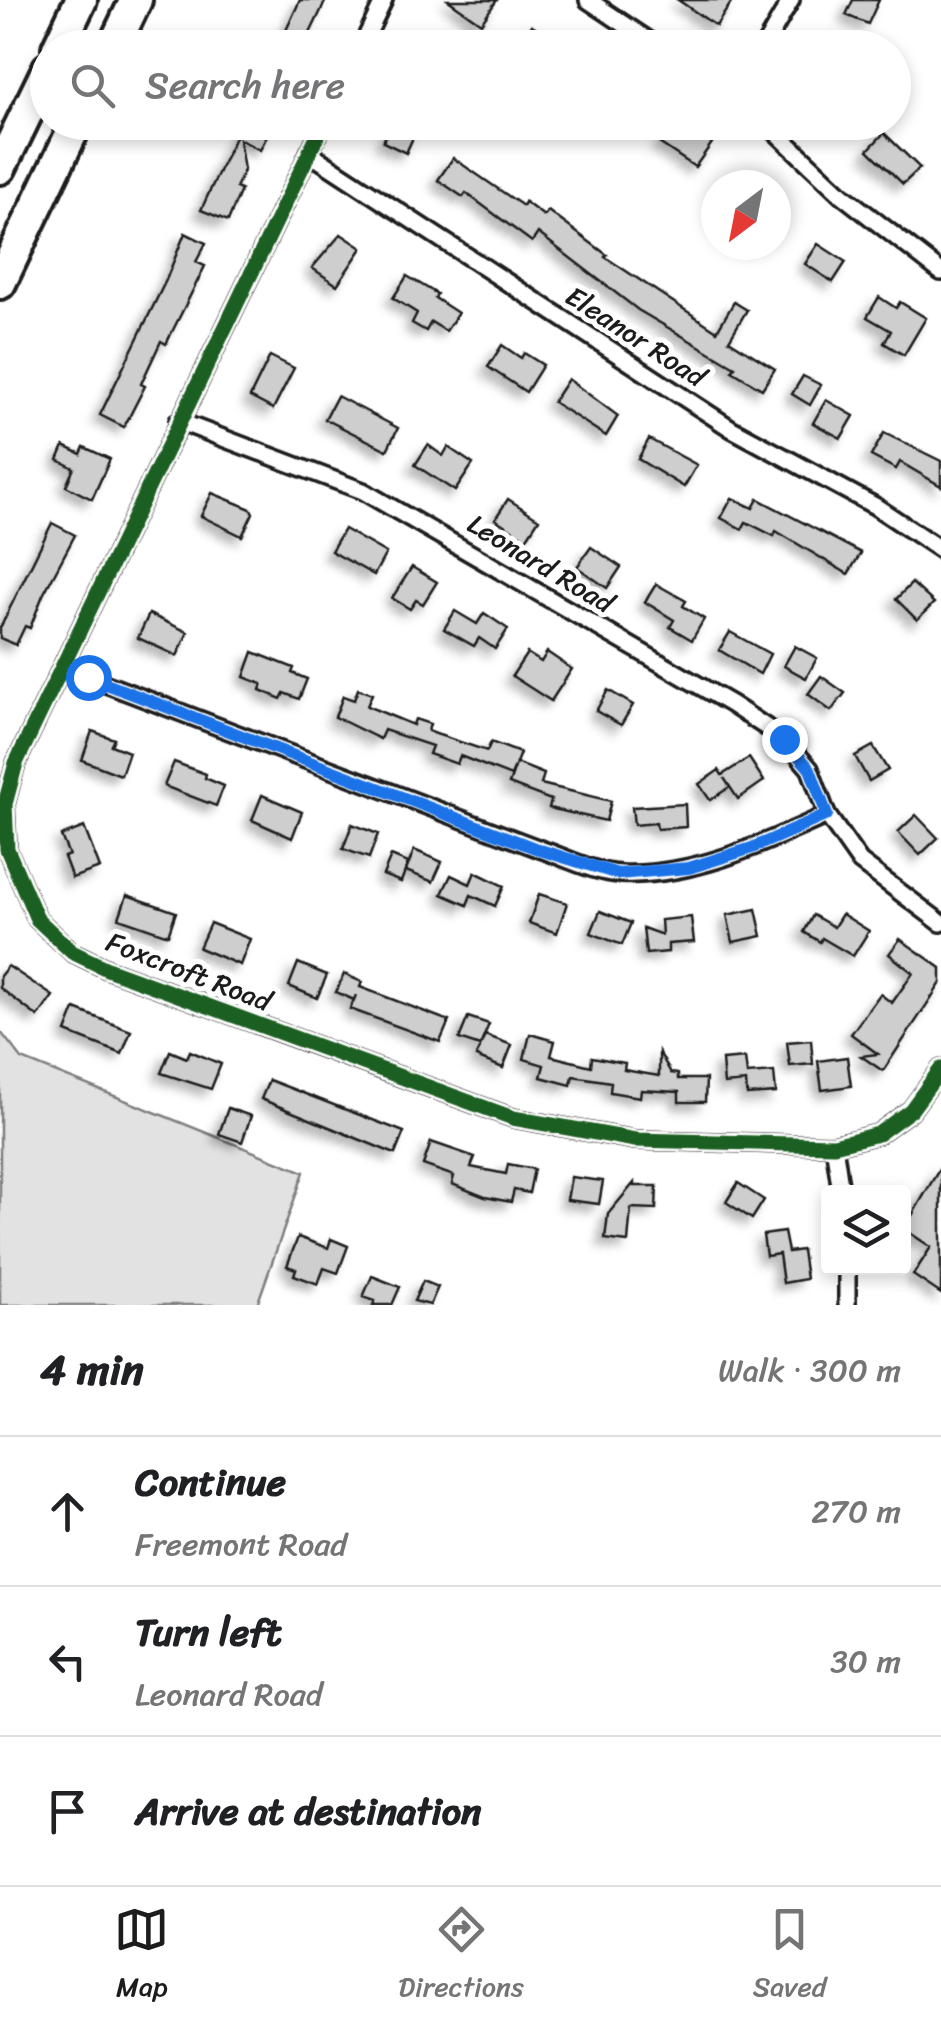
<!DOCTYPE html>
<meta charset="utf-8">
<style>
:root{--surface:#fff;--page:#f2f2f2;--text:#202124;--muted:#757577;--line:#e0e0e0;--accent:#1c1c1c}
body{margin:0;font-family:Sriracha,sans-serif;background:var(--page);color:var(--text)}
.controls{position:absolute;right:30px;bottom:30px;display:grid;overflow:hidden;border-radius:10px;box-shadow:0 5px 15px #0003}
.controls button{width:90px;height:90px;display:grid;place-items:center;padding:0;border:0;border-bottom:2px solid var(--line);background:var(--surface);color:var(--text);font:50px sans-serif}
.compass{position:absolute;left:701px;top:170px;width:90px;height:90px;border-radius:50%;background:var(--surface);box-shadow:0 5px 15px #0003;rotate:212deg}
.stop{position:absolute;width:30px;height:30px;margin:-22px;border:8px solid #1a73e8;border-radius:50%;background:#fff}
.stop.end{background:#1a73e8;border-color:#fff;box-shadow:0 2px 10px #0008}
.list{margin:0;padding:0;list-style:none}
h2{display:flex;justify-content:space-between;align-items:center;height:130px;margin:0;padding:0 40px;font-size:42px}
h2 small{font-size:32px;font-weight:400;color:var(--muted)}
.list li{display:grid;grid-template-columns:65px 1fr auto;gap:30px;align-items:center;box-sizing:border-box;height:150px;padding:0 40px;border-top:2px solid var(--line)}
.list b{display:block;font-size:38px;white-space:nowrap}
.list p{margin:0;font-size:32px;white-space:nowrap;color:var(--muted)}
.list em{font-size:32px;font-style:normal;color:var(--muted)}
.icon{flex:none;width:55px;height:55px;fill:none;stroke:currentColor;stroke-width:2;stroke-linecap:round;stroke-linejoin:round}
.map{position:relative;flex:none;width:941px;height:1305px;overflow:hidden}
.search{position:absolute;background:var(--surface);box-shadow:0 5px 15px #0003;left:30px;right:30px;top:30px;height:110px;display:flex;align-items:center;gap:25px;box-sizing:border-box;padding:0 35px;border-radius:55px;color:var(--muted);font-size:38px}
.sheet{height:580px;background:var(--surface)}
nav{display:flex;justify-content:space-around;align-items:center;box-sizing:border-box;height:140px;border-top:2px solid var(--line);background:var(--surface);font-size:28px;color:var(--muted)}
nav a{display:grid;justify-items:center;gap:5px}
nav .on{color:var(--accent)}
.map>svg:first-child{display:block}
.green{fill:#e2e2e2;stroke:#7f7f7f;stroke-width:2.5}
.building{fill:#cecece;stroke:#1c1c1c;stroke-width:2.5;filter:url(#shadow)}
.lines{fill:none;stroke-linecap:round;stroke-linejoin:round}
.street-casing{stroke:#1c1c1c;stroke-width:22}
.highway-casing{stroke:#1c1c1c;stroke-width:38}
.street{stroke:#fff;stroke-width:15}
.highway{stroke:#fff;stroke-width:30}
.cycleway-casing{stroke:#fff;stroke-width:21}
.cycleway{stroke:#1b5e20;stroke-width:15}
.route{stroke:#1a73e8;stroke-width:12}
.labels{text-anchor:middle;stroke-width:10;stroke-linejoin:round;paint-order:stroke}
.street-label{font-size:28px;fill:#1c1c1c;stroke:#fff}
</style>
<div class="map">
<svg width="941" height="1305" viewBox="0 0 941 1305">
<defs>
<filter id="shadow"><feDropShadow dx="-7" dy="7" stdDeviation="5" flood-color="#0004"/></filter>
</defs>
<rect width="100%" height="100%" fill="#fff"/>
<filter id="ink" filterUnits="userSpaceOnUse"><feTurbulence type="fractalNoise" baseFrequency=".01" numOctaves="2"/><feDisplacementMap in="SourceGraphic" scale="20" xChannelSelector="R" yChannelSelector="G"/><feConvolveMatrix kernelMatrix="1 2 1 2 8 2 1 2 1" color-interpolation-filters="sRGB"/></filter>
<g filter="url(#ink)">
<!-- green -->
<polygon class="green" points="0,1031 22,1059 304,1172 257,1305 0,1305"/>
<!-- building -->
<g class="building">
<polygon points="300,0 326,0 303,48 278,48"/>
<polygon points="448,0 497,0 481,23"/>
<polygon points="678,0 733,0 716,26"/>
<polygon points="853,0 879,0 868,24 846,15"/>
<polygon points="532,25 569,48 517,48"/>
<polygon points="242,122 274,122 260,150 239,139 244,170 236,188 241,190 228,221 201,210"/>
<polygon points="392,122 420,122 406,153 383,142"/>
<polygon points="674,122 692,134 695,130 712,143 695,167 659,143"/>
<polygon points="884,133 920,168 903,184 868,150"/>
<polygon points="453,158 523,206 525,202 544,216 548,211 607,255 605,257 717,331 734,302 747,310 729,340 775,369 762,389 732,371 735,367 638,310 538,233 532,242 466,193 463,197 438,180"/>
<polygon points="185,233 206,243 196,262 205,266 166,344 161,341 141,384 145,386 124,427 100,415 166,280"/>
<polygon points="341,234 362,248 337,285 312,268"/>
<polygon points="818,244 846,262 833,282 805,264"/>
<polygon points="407,276 437,294 435,298 458,313 446,331 431,322 426,331 412,323 417,313 393,298"/>
<polygon points="879,297 896,308 900,302 926,318 904,355 884,343 891,331 867,317"/>
<polygon points="502,345 521,358 524,353 543,365 526,392 488,367"/>
<polygon points="270,356 294,368 273,409 250,397"/>
<polygon points="803,376 821,385 810,405 792,394"/>
<polygon points="568,379 618,416 606,436 553,402"/>
<polygon points="337,396 398,428 387,450 325,419"/>
<polygon points="826,400 854,416 841,438 813,423"/>
<polygon points="884,433 941,461 941,486 900,462 896,469 871,456"/>
<polygon points="649,439 697,465 684,487 638,459"/>
<polygon points="428,445 443,456 448,447 473,464 455,491 415,465"/>
<polygon points="64,446 81,454 84,447 110,459 92,499 66,486 74,468 58,460"/>
<polygon points="212,493 251,509 253,513 242,536 201,516"/>
<polygon points="732,498 753,508 758,499 861,553 848,574 776,531 774,536 746,522 742,529 721,518"/>
<polygon points="508,499 539,519 526,539 495,519"/>
<polygon points="52,523 75,535 43,595 30,628 25,626 16,645 0,638 0,628"/>
<polygon points="344,529 386,553 374,575 331,551"/>
<polygon points="591,547 621,567 607,588 577,567"/>
<polygon points="412,567 437,582 423,604 416,600 410,609 392,598"/>
<polygon points="912,583 934,603 917,620 896,599"/>
<polygon points="656,584 686,601 683,606 704,619 692,640 670,627 674,620 645,602"/>
<polygon points="455,611 477,624 484,613 508,629 495,649 479,638 474,646 444,629"/>
<polygon points="149,614 188,632 177,656 138,638"/>
<polygon points="730,632 770,654 760,674 719,650"/>
<polygon points="795,646 817,658 806,678 784,666"/>
<polygon points="253,652 294,668 292,673 307,679 299,699 284,693 281,699 260,690 262,684 244,677"/>
<polygon points="547,652 572,669 551,701 512,676 527,653 541,662"/>
<polygon points="821,676 845,693 831,711 808,694"/>
<polygon points="358,689 372,694 367,706 413,725 415,719 430,724 428,731 436,734 487,751 491,742 520,753 516,763 544,774 541,784 611,801 606,821 549,808 551,800 509,784 516,764 511,776 460,756 457,764 429,754 432,746 384,730 380,739 335,717 343,696 354,700"/>
<polygon points="608,690 633,705 621,725 596,711"/>
<polygon points="92,731 114,739 111,745 129,752 121,775 82,760"/>
<polygon points="873,746 888,770 869,781 855,756"/>
<polygon points="749,758 764,781 738,799 724,778 730,787 710,800 699,784 719,770 722,775"/>
<polygon points="174,762 206,774 205,778 224,786 216,806 164,786"/>
<polygon points="262,795 302,812 292,838 252,820"/>
<polygon points="685,804 686,827 657,829 656,823 634,825 632,807"/>
<polygon points="916,815 938,838 920,855 898,832"/>
<polygon points="352,824 378,834 369,858 343,849"/>
<polygon points="84,827 100,868 72,878 64,857 69,855 61,836"/>
<polygon points="414,850 442,862 433,882 406,871"/>
<polygon points="391,856 408,863 401,882 383,875"/>
<polygon points="475,872 504,886 495,906 471,895 467,905 442,894 451,875 470,884"/>
<polygon points="539,894 567,903 557,933 529,923"/>
<polygon points="127,895 176,912 168,935 119,918"/>
<polygon points="756,909 762,936 733,942 727,915"/>
<polygon points="600,911 631,923 622,945 591,933"/>
<polygon points="842,914 869,931 853,956 822,938 820,942 804,932 813,915 834,927"/>
<polygon points="691,917 694,942 668,944 668,952 646,954 643,928 662,935 661,920"/>
<polygon points="210,923 250,939 240,965 199,948"/>
<polygon points="900,939 941,968 941,983 883,1071 861,1056 878,1054 851,1034 880,994 892,1003 913,973 889,954"/>
<polygon points="298,963 327,975 317,998 289,986"/>
<polygon points="8,966 53,996 38,1017 0,988 0,976"/>
<polygon points="344,974 362,982 360,987 449,1021 440,1042 350,1009 356,995 354,1000 336,992"/>
<polygon points="75,1009 131,1031 122,1054 66,1032"/>
<polygon points="468,1017 489,1024 480,1046 459,1039"/>
<polygon points="530,1034 555,1041 551,1056 591,1066 592,1057 625,1063 624,1070 659,1076 659,1052 671,1073 678,1074 678,1079 706,1079 705,1102 679,1102 679,1092 641,1090 640,1097 610,1092 611,1082 573,1076 571,1085 541,1077 544,1065 524,1059"/>
<polygon points="485,1035 512,1045 503,1068 476,1057"/>
<polygon points="811,1040 813,1064 790,1066 787,1042"/>
<polygon points="170,1051 187,1058 190,1051 221,1064 211,1089 161,1073"/>
<polygon points="847,1057 851,1086 822,1090 818,1061"/>
<polygon points="745,1058 747,1074 774,1072 776,1093 747,1095 746,1082 724,1084 722,1060"/>
<polygon points="269,1080 404,1132 395,1154 261,1099"/>
<polygon points="228,1108 251,1116 242,1142 219,1134"/>
<polygon points="431,1142 475,1157 471,1167 506,1174 508,1164 534,1169 529,1193 514,1190 511,1202 485,1197 452,1184 454,1176 423,1165"/>
<polygon points="941,1166 941,1294 913,1275 931,1247 904,1229"/>
<polygon points="571,1177 603,1181 599,1204 567,1200"/>
<polygon points="634,1183 634,1186 657,1186 656,1209 631,1208 628,1242 605,1239 608,1214"/>
<polygon points="738,1183 764,1200 752,1219 726,1202"/>
<polygon points="784,1232 788,1252 802,1250 806,1279 783,1283 779,1254 766,1256 763,1235"/>
<polygon points="298,1237 328,1248 331,1239 348,1246 338,1273 324,1268 318,1284 294,1275 296,1269 287,1266"/>
<polygon points="372,1276 400,1287 392,1305 373,1305 375,1301 363,1297"/>
<polygon points="423,1281 438,1287 430,1305 414,1301"/>
</g>
<g class="lines">
<!-- street casing -->
<g class="street-casing">
<g id="street">
<polyline points="588,0 660,48"/>
<polyline points="361,48 384,0"/>
<polyline points="763,48 791,0"/>
<polyline points="324,122 16,763 5,804 7,849 37,919 72,952 107,969 513,1118 635,1140 834,1145 878,1134 911,1110 941,1069"/>
<polyline points="765,122 842,195 941,272"/>
<polyline points="309,153 732,429 875,506 941,550"/>
<polyline points="178,421 363,491 731,704 784,739 810,769 827,815"/>
<path d="M64,668L540,849C564,857 595,873 621,874C694,877 762,844 827,815L860,862L941,923"/>
<polyline points="834,1145 841,1192"/>
<polyline points="847,1305 847,1268"/>
</g>
</g>
<!-- highway casing -->
<g class="highway-casing">
<g id="highway">
<polyline points="58,48 81,0"/>
<polyline points="113,48 136,0"/>
<polyline points="0,168 48,69"/>
<polyline points="0,283 77,122"/>
</g>
</g>
<!-- street -->
<use href="#street" class="street"/>
<!-- highway -->
<use href="#highway" class="highway"/>
<!-- cycleway casing -->
<g class="cycleway-casing">
<polyline id="cycleway" points="324,122 16,763 5,804 7,849 37,919 72,952 107,969 513,1118 635,1140 834,1145 878,1134 911,1110 941,1069"/>
</g>
<!-- cycleway -->
<use href="#cycleway" class="cycleway"/>
</g>
</g>
<g class="lines" filter="url(#ink)">
<!-- route -->
<polyline class="route" points="88,677 540,850 618,874 689,868 752,848 827,815 810,769 784,739"/>
</g>
<g class="labels">
<!-- street labels -->
<g class="street-label">
<text transform="translate(636 336) rotate(33)" y="10">Eleanor Road</text>
<text transform="translate(541 563) rotate(31)" y="10">Leonard Road</text>
<text transform="translate(189 971) rotate(21)" y="10">Foxcroft Road</text>
</g>
</g>
</svg>
<div class="controls">
<button><svg class="icon" aria-label="layers" viewBox="0 0 24 24"><path d="M12 4l9 5-9 5-9-5zM3 14l9 5 9-5"/></svg></button>
</div>
<svg class="compass" viewBox="-18 -18 36 36"><path d="M0-13l5 13h-10z" fill="#e53935"/><path d="M0 13l5-13h-10z" fill="#757577"/></svg>
<div class="stop" style="left:88px;top:677px"></div>
<div class="stop end" style="left:784px;top:739px"></div>
<div class="search"><svg class="icon" aria-label="search" viewBox="0 0 24 24"><circle cx="10" cy="10" r="6"/><path d="M15 15l6 6"/></svg>Search here</div>
</div>
<section class="sheet">
<h2>4 min<small>Walk · 300 m</small></h2>
<ul class="list">
<li><svg class="icon" aria-label="ahead" viewBox="0 0 24 24"><path d="M12 20V5M6 11l6-6 6 6"/></svg><div><b>Continue</b><p>Freemont Road</p></div><em>270 m</em></li>
<li><svg class="icon" aria-label="left" viewBox="0 0 24 24"><path d="M17 20v-9H6M10 6l-5 5 5 5"/></svg><div><b>Turn left</b><p>Leonard Road</p></div><em>30 m</em></li>
<li><svg class="icon" aria-label="arrive" viewBox="0 0 24 24"><path d="M6 21V4h12l-3 4 3 4H6"/></svg><div><b>Arrive at destination</b></div></li>
</ul>
</section>
<nav>
<a class="on"><svg class="icon" aria-label="map" viewBox="0 0 24 24"><path d="M3 6l6-2 6 2 6-2v14l-6 2-6-2-6 2zM9 4v14M15 6v14"/></svg>Map</a>
<a><svg class="icon" aria-label="directions" viewBox="0 0 24 24"><path d="M12 3l9 9-9 9-9-9zM9 14v-3h6M13 9l2 2-2 2"/></svg>Directions</a>
<a><svg class="icon" aria-label="saved" viewBox="0 0 24 24"><path d="M7 4h10v16l-5-4-5 4z"/></svg>Saved</a>
</nav>
